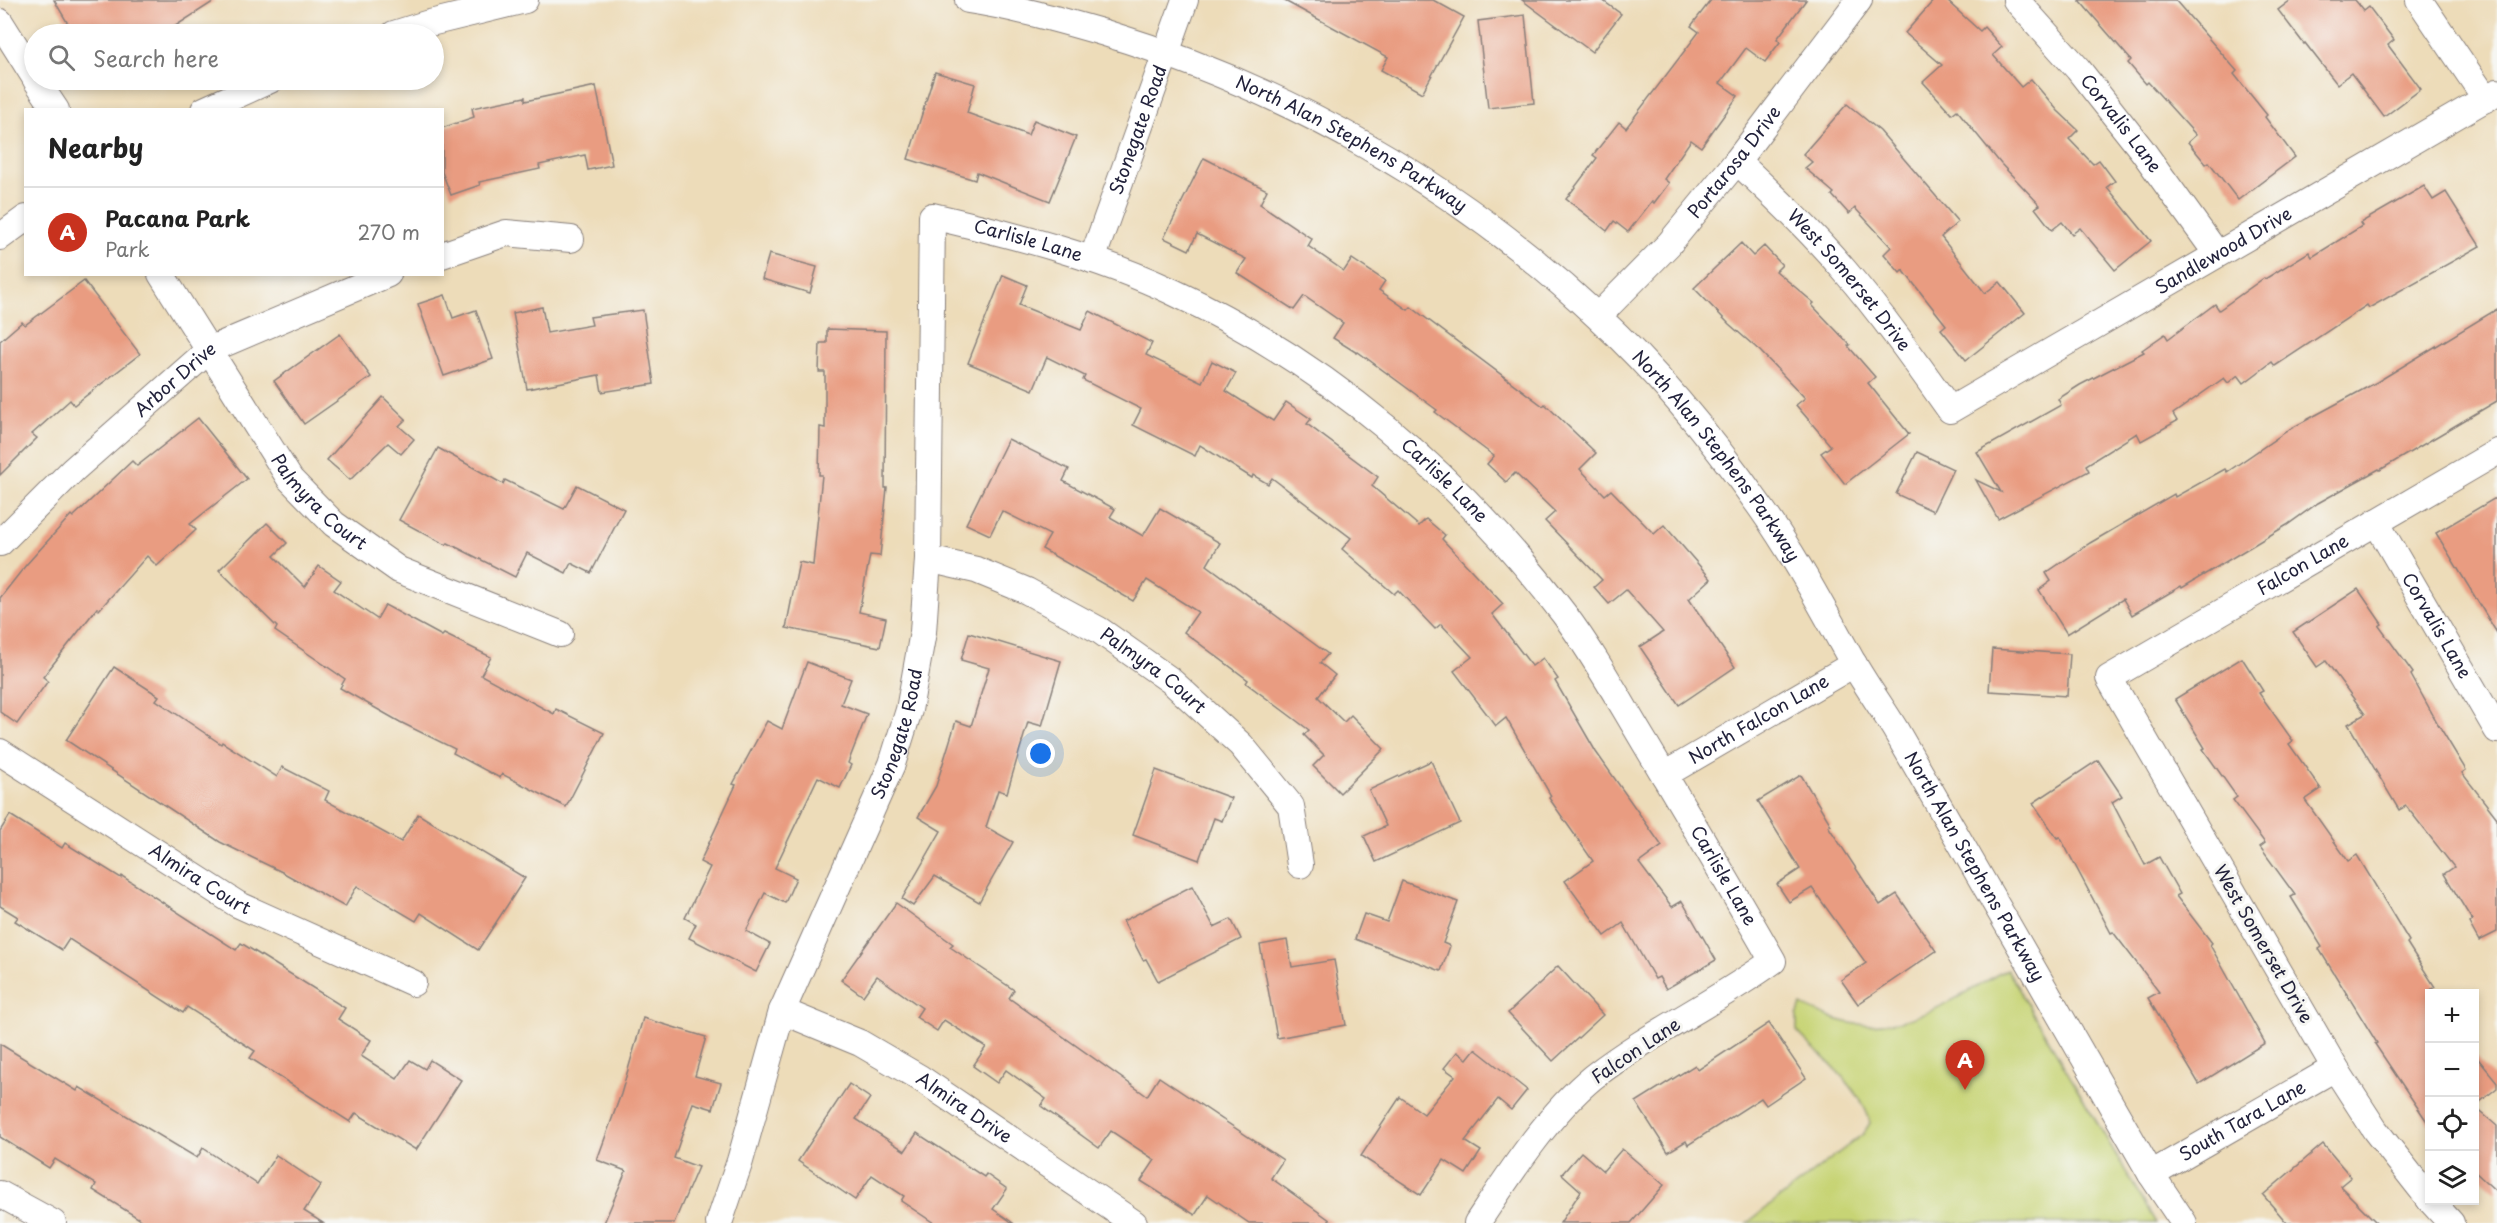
<!DOCTYPE html>
<meta charset="utf-8">
<style>
:root{--surface:#fff;--page:#f2f2f2;--text:#222;--muted:#767676;--line:#e0e0e0;--accent:#c8321e}
body{margin:0;font-family:"Playpen Sans",sans-serif;background:var(--page);color:var(--text)}
.controls{position:absolute;right:18px;bottom:18px;display:grid;overflow:hidden;border-radius:0px;box-shadow:0 3px 9px #0003}
.controls button{width:54px;height:54px;display:grid;place-items:center;padding:0;border:0;border-bottom:2px solid var(--line);background:var(--surface);color:var(--text);font:30px sans-serif}
.you{position:absolute;left:1041px;top:754px;width:21px;height:21px;margin:-15px;border:4px solid #fff;border-radius:50%;background:#1a73e8;box-shadow:0 0 0 9px #1a73e833}
.badge{display:grid;place-items:center;width:39px;height:39px;border-radius:50%;background:var(--accent);color:#fff;font-size:20px;font-weight:700}
.pin{position:absolute;translate:-50% -50px;filter:drop-shadow(0 2px 3px #0008)}
.pin::after{content:'';position:absolute;top:32px;width:21px;height:18px;background:inherit;clip-path:polygon(0 0,100% 0,50% 100%)}
.list{margin:0;padding:0;list-style:none}
h2{display:flex;justify-content:space-between;align-items:center;height:78px;margin:0;padding:0 24px;font-size:26px}
h2 small{font-size:20px;font-weight:400;color:var(--muted)}
.list li{display:grid;grid-template-columns:39px 1fr auto;gap:18px;align-items:center;box-sizing:border-box;height:90px;padding:0 24px;border-top:2px solid var(--line)}
.list b{display:block;font-size:22px;white-space:nowrap}
.list p{margin:0;font-size:20px;white-space:nowrap;color:var(--muted)}
.list em{font-size:20px;font-style:normal;color:var(--muted)}
.icon{flex:none;width:33px;height:33px;fill:none;stroke:currentColor;stroke-width:2;stroke-linecap:round;stroke-linejoin:round}
.map{position:relative;flex:none;width:2497px;height:1223px;overflow:hidden}
.search{position:absolute;background:var(--surface);box-shadow:0 3px 9px #0003;left:24px;top:24px;width:420px;height:66px;display:flex;align-items:center;gap:15px;box-sizing:border-box;padding:0 21px;border-radius:33px;color:var(--muted);font-size:22px}
.panel{position:absolute;background:var(--surface);box-shadow:0 3px 9px #0003;left:24px;top:108px;width:420px;height:168px;border-radius:0px}
.map>svg:first-child{display:block}
.green{fill:#c7d475;stroke:#747b58;stroke-width:1.5}
.building{fill:#e99c81}
.lines{fill:none;stroke-linecap:round;stroke-linejoin:round}
.minor-casing{stroke:#887f7a;stroke-width:28}
.minor{stroke:#fff;stroke-width:26}
.labels{text-anchor:middle;stroke-width:6;stroke-linejoin:round;paint-order:stroke}
.street-label{font-size:18px;fill:#22223b;stroke:#f6f6f2}
</style>
<div class="map">
<svg width="2497" height="1223" viewBox="0 0 2497 1223">
<rect width="100%" height="100%" fill="#f6f6f2"/>
<filter id="ink" filterUnits="userSpaceOnUse"><feTurbulence type="fractalNoise" baseFrequency=".0167" numOctaves="2"/><feDisplacementMap in="SourceGraphic" scale="12" xChannelSelector="R" yChannelSelector="G"/><feConvolveMatrix kernelMatrix="1 2 1 2 8 2 1 2 1" color-interpolation-filters="sRGB"/></filter>
<filter id="wash" filterUnits="userSpaceOnUse"><feTurbulence type="fractalNoise" baseFrequency=".008" numOctaves="4" result="noise"/><feDisplacementMap in="SourceGraphic" scale="24" xChannelSelector="R" yChannelSelector="G"/><feGaussianBlur stdDeviation="1.35" result="paint"/><feColorMatrix in="noise" values="0 0 0 0 0 0 0 0 0 0 0 0 0 0 0 0 0 1.4 0 .05"/><feComposite in="paint" operator="in"/></filter>
<g filter="url(#wash)">
<rect width="100%" height="100%" fill="#eddcb9"/>
<!-- green -->
<path class="green" d="M2007,969L2156,1223H1747L1863,1134L1870,1123C1863,1088 1820,1057 1797,1031V1016L1801,1005C1819,1013 1838,1022 1858,1024C1914,1030 1961,995 2007,969Z"/>
<g id="blocks">
<!-- building -->
<g class="building">
<polygon points="54,0 216,0 163,34 74,34"/>
<polygon points="1283,0 1433,0 1464,17 1422,93 1381,70 1388,57"/>
<polygon points="1522,0 1602,0 1621,14 1592,52"/>
<polygon points="1711,0 1806,0 1777,39 1780,42 1765,62 1746,48 1720,83 1738,96 1701,147 1691,140 1664,179 1669,183 1654,203 1652,201 1628,232 1614,221 1607,231 1566,199 1597,158 1593,155 1619,122 1626,128 1699,32 1691,26"/>
<polygon points="1934,0 1946,0 1980,31 1984,27 2002,47 1993,55 2021,87 2031,79 2058,111 2078,130 2069,139 2093,164 2099,160 2115,181 2107,187 2151,241 2115,270 2080,228 2072,234 2062,222 2052,230 2035,208 2040,205 2001,164 1957,110 1952,114 1923,82 1942,65 1905,33"/>
<polygon points="2079,0 2175,0 2237,71 2234,74 2267,115 2265,117 2295,157 2238,200 2209,162 2206,164 2188,142 2196,135 2148,82 2146,84 2128,63 2131,60"/>
<polygon points="2291,0 2355,0 2364,11 2369,7 2394,40 2388,45 2421,89 2384,117 2351,73 2337,84 2305,43 2304,44 2278,10"/>
<polygon points="1525,15 1534,103 1488,108 1478,21"/>
<polygon points="935,72 975,84 967,113 1028,135 1034,120 1076,137 1050,201 977,172 975,180 908,159"/>
<polygon points="596,86 612,165 588,170 585,155 539,165 540,169 479,182 480,185 451,195 442,172 442,128 474,117 472,108 525,97 525,101"/>
<polygon points="1847,104 1880,131 1958,222 1941,237 1985,293 2000,282 2025,313 1966,360 1941,329 1946,325 1903,270 1900,273 1884,254 1891,247 1855,208 1849,214 1832,195 1834,193 1805,168 1812,162 1803,154"/>
<polygon points="1204,158 1267,190 1260,204 1312,239 1308,246 1344,271 1352,259 1385,281 1379,290 1408,310 1411,307 1543,406 1545,404 1596,453 1580,469 1605,495 1611,490 1654,534 1664,525 1711,579 1689,599 1735,667 1679,705 1640,647 1663,632 1626,590 1609,604 1594,587 1602,580 1545,521 1555,512 1515,473 1506,482 1487,464 1494,456 1435,412 1437,410 1358,352 1357,353 1333,338 1343,323 1304,296 1294,310 1237,273 1246,259 1197,234 1189,250 1164,238"/>
<polygon points="2424,186 2433,200 2446,192 2480,246 2369,308 2367,305 2275,366 2272,362 2244,383 2238,375 2228,383 2224,378 2173,414 2177,421 2141,441 2137,433 2086,465 2089,471 1998,519 1976,480 2001,492 1977,452 2061,405 2058,399 2080,385 2144,352 2142,350 2165,334 2168,339 2215,304 2219,310 2264,278 2265,279 2309,252 2312,257 2362,226 2360,223"/>
<polygon points="1741,243 1753,256 1764,246 1782,265 1776,271 1814,303 1812,305 1850,345 1848,346 1875,377 1868,383 1909,434 1845,484 1821,453 1831,446 1796,405 1805,398 1760,351 1729,324 1694,288"/>
<polygon points="769,254 817,267 810,293 762,279"/>
<polygon points="1003,275 1027,285 1019,305 1081,330 1090,311 1152,343 1146,355 1202,382 1212,361 1236,373 1226,391 1273,421 1286,402 1311,419 1307,424 1378,477 1372,486 1419,526 1426,519 1445,535 1442,539 1503,604 1492,614 1532,666 1543,658 1558,679 1555,681 1596,752 1662,846 1639,863 1672,907 1682,901 1716,960 1666,989 1659,977 1655,979 1623,923 1605,936 1565,881 1593,861 1549,798 1551,796 1506,718 1496,726 1454,671 1472,657 1441,624 1435,629 1398,590 1394,594 1342,549 1351,538 1272,478 1268,484 1253,475 1252,478 1200,445 1195,456 1133,425 1141,409 1083,380 1085,376 1047,357 1033,390 968,363"/>
<polygon points="84,281 140,354 74,405 70,400 32,434 37,438 0,475 0,341 22,322 25,325"/>
<polygon points="445,295 453,318 476,310 493,359 444,376 418,304"/>
<polygon points="542,307 547,333 592,325 590,317 643,310 654,384 602,392 599,375 527,389 513,313"/>
<polygon points="2497,309 2497,401 2380,470 2379,469 2318,503 2287,525 2182,588 2181,586 2132,615 2123,599 2067,634 2039,590 2051,581 2046,573 2090,543 2174,494 2175,497 2225,469 2227,472 2290,429 2377,382"/>
<polygon points="827,329 886,331 885,488 887,488 880,556 870,555 859,612 886,618 880,647 786,628 799,562 813,565 822,475 819,475 820,427 825,428 825,372 819,372 820,343 827,343"/>
<polygon points="340,334 371,377 304,424 274,381"/>
<polygon points="383,397 406,419 399,426 414,439 401,454 388,443 350,480 327,460"/>
<polygon points="198,418 247,479 190,524 196,530 157,566 147,556 99,610 97,608 43,677 48,681 17,724 0,712 0,598 26,565 71,515 73,517 132,461 137,466"/>
<polygon points="1008,439 1069,469 1063,481 1115,509 1110,517 1143,536 1160,508 1220,543 1207,565 1328,654 1320,663 1335,675 1318,697 1344,722 1351,715 1384,749 1340,793 1313,766 1324,755 1304,735 1309,730 1246,683 1248,680 1184,632 1198,612 1147,580 1133,601 1042,549 1050,535 1002,511 990,535 966,524"/>
<polygon points="438,448 503,484 505,480 564,509 577,485 624,509 591,573 571,563 566,573 527,553 515,577 448,543 446,545 399,520"/>
<polygon points="1917,452 1953,469 1933,511 1896,494"/>
<polygon points="2497,497 2497,633 2436,533"/>
<polygon points="267,523 287,543 274,556 305,587 319,566 341,581 334,590 377,619 385,605 442,636 444,634 491,657 481,675 554,714 556,709 604,733 566,807 502,774 500,778 453,753 455,749 400,722 340,688 345,679 275,631 277,627 219,570"/>
<polygon points="2358,589 2382,624 2379,626 2413,673 2411,675 2438,724 2466,770 2462,773 2497,818 2497,932 2479,941 2469,923 2472,920 2444,874 2454,867 2406,806 2399,810 2348,724 2365,714 2326,661 2317,667 2293,632"/>
<polygon points="969,633 1061,661 1042,726 1028,722 1007,793 998,790 986,827 1013,842 979,902 935,876 913,906 902,899 941,831 918,817 936,786 956,721 971,726 989,668 961,660"/>
<polygon points="1992,649 2070,654 2067,696 1989,691"/>
<polygon points="2242,658 2263,691 2259,693 2293,741 2289,744 2321,789 2305,800 2348,861 2357,855 2409,941 2407,943 2435,987 2430,990 2430,1126 2375,1044 2377,1043 2319,949 2322,947 2291,897 2295,895 2260,847 2265,843 2233,800 2237,797 2203,749 2205,748 2175,699"/>
<polygon points="807,662 851,679 841,704 867,714 848,763 851,765 840,788 818,777 775,868 796,878 785,903 765,893 746,931 770,944 756,972 689,938 696,924 685,918 710,867 700,862 736,785 733,784 767,721 782,729"/>
<polygon points="114,667 159,696 156,700 221,744 222,742 277,777 282,767 329,791 325,800 401,842 418,814 525,878 478,950 421,913 416,921 357,886 345,907 282,872 220,842 66,740"/>
<polygon points="2098,760 2122,796 2112,802 2145,865 2159,857 2180,894 2176,896 2212,943 2210,945 2265,1043 2199,1084 2148,998 2159,992 2113,932 2111,933 2060,837 2057,838 2033,803"/>
<polygon points="1431,761 1460,823 1376,862 1364,836 1386,826 1369,790"/>
<polygon points="1156,770 1231,798 1222,821 1214,818 1199,860 1133,835"/>
<polygon points="1801,775 1831,825 1828,826 1880,905 1897,894 1936,951 1858,1004 1841,980 1866,963 1812,888 1789,902 1777,884 1800,869 1758,801"/>
<polygon points="10,815 62,848 65,843 121,878 122,876 236,950 241,943 345,1008 338,1019 371,1040 361,1056 397,1079 410,1060 425,1069 430,1060 461,1080 416,1150 356,1113 350,1122 250,1058 255,1051 187,1007 183,1013 69,939 62,950 15,921 18,917 0,906 0,831"/>
<polygon points="1402,881 1458,902 1443,943 1450,946 1441,971 1355,939 1364,914 1387,922"/>
<polygon points="1192,886 1214,927 1231,919 1241,939 1158,981 1146,959 1143,960 1123,921"/>
<polygon points="896,903 953,944 950,947 1014,990 1009,998 1147,1096 1159,1077 1283,1160 1271,1178 1334,1223 1249,1223 1208,1195 1195,1215 1141,1181 1155,1160 1111,1131 1099,1148 1041,1106 1046,1099 1006,1070 997,1083 973,1066 986,1047 944,1020 937,1031 916,1017 922,1008 877,976 863,996 841,980"/>
<polygon points="1287,940 1292,967 1334,960 1346,1025 1277,1038 1260,945"/>
<polygon points="1558,966 1603,1015 1553,1061 1508,1013"/>
<polygon points="643,1018 706,1037 695,1076 721,1083 713,1109 693,1103 674,1158 698,1167 674,1223 604,1223 626,1171 597,1160 621,1094"/>
<polygon points="1769,1023 1806,1078 1766,1105 1761,1098 1688,1145 1686,1141 1668,1152 1636,1102 1695,1065 1698,1070"/>
<polygon points="0,1044 77,1091 79,1087 197,1158 203,1148 257,1184 276,1155 321,1185 304,1211 323,1223 146,1223 93,1190 96,1184 55,1159 49,1168 0,1137"/>
<polygon points="1475,1049 1527,1090 1511,1110 1498,1099 1465,1141 1481,1151 1466,1174 1444,1160 1421,1195 1361,1156 1400,1097 1424,1114 1455,1076 1444,1068 1457,1052 1467,1059"/>
<polygon points="2475,1055 2497,1082 2497,1088 2475,1106"/>
<polygon points="849,1084 870,1098 856,1119 905,1151 917,1133 984,1177 986,1174 1007,1189 993,1209 1013,1223 934,1223 901,1201 904,1196 872,1175 855,1200 798,1161"/>
<polygon points="2475,1107 2497,1126 2497,1192 2475,1172"/>
<polygon points="2323,1144 2351,1177 2340,1186 2377,1223 2287,1223 2263,1195"/>
<polygon points="1622,1149 1664,1185 1631,1223 1560,1223 1581,1191 1562,1174 1581,1152 1603,1171"/>
</g>
</g>
</g>
<g filter="url(#ink)">
<use href="#blocks" fill-opacity="0" stroke="#887f7a" stroke-width="1.5"/>
<g class="lines">
<!-- minor casing -->
<g class="minor-casing">
<g id="minor">
<path id="s1" d="M968,0C1014,7 1060,20 1105,33C1288,89 1458,185 1597,316C1658,372 1713,440 1761,508C1795,556 1823,609 1852,661C1865,684 1881,706 1895,729L2151,1174L2184,1223"/>
<path id="s2" d="M2016,0L2078,69L2142,150L2217,254"/>
<polyline points="2419,0 2486,99"/>
<polyline points="0,22 34,76"/>
<polyline points="394,34 426,24 525,0"/>
<polyline points="36,80 56,110"/>
<polyline points="204,110 270,80"/>
<path id="s3" d="M1737,161C1774,196 1811,231 1844,270C1882,314 1916,362 1950,410L2497,92"/>
<polyline points="0,237 26,218"/>
<polyline points="442,255 506,233 571,239"/>
<path id="s4" d="M1092,260L1185,0"/>
<path id="s5" d="M161,274L290,479L334,524L399,570L560,634"/>
<path id="s6" d="M1598,316L1669,244L1737,161L1859,0"/>
<path id="s7" d="M2376,522L2497,730"/>
<path id="s8" d="M0,543L73,470L209,350L388,274"/>
<path id="s9" d="M928,559L976,570L1027,591L1099,630L1170,680L1241,745L1291,806L1300,865"/>
<path id="s10" d="M0,752L237,904L413,983"/>
<path id="s11" d="M1664,775L1854,664"/>
<path id="s12" d="M782,1011L860,1043L920,1078L1134,1223"/>
<path id="s13" d="M2151,1174L2335,1068"/>
<polyline points="0,1194 53,1223"/>
<path id="s14" d="M2430,1200L2375,1130L2335,1068L2109,678L2497,452"/>
<polyline points="2430,1200 2451,1223"/>
<path id="s15" d="M719,1223L740,1161L782,1011L892,764L909,710L923,632L928,559L932,216C1014,235 1097,256 1173,292C1328,364 1461,478 1564,614C1594,654 1619,700 1645,743C1688,815 1731,888 1773,961C1715,1003 1650,1033 1593,1077C1548,1114 1509,1175 1477,1223"/>
</g>
</g>
<!-- minor -->
<use href="#minor" class="minor"/>
</g>
</g>
<g class="labels">
<!-- street labels -->
<g class="street-label">
<text dy="6" stroke="none"><textPath href="#s2" startOffset="162">Corvalis Lane</textPath></text>
<text dy="6" stroke="none"><textPath href="#s4" startOffset="138">Stonegate Road</textPath></text>
<text dy="6" stroke="none"><textPath href="#s1" startOffset="412">North Alan Stephens Parkway</textPath></text>
<text dy="6" stroke="none"><textPath href="#s6" startOffset="206">Portarosa Drive</textPath></text>
<text dy="6" stroke="none"><textPath href="#s15" startOffset="1143">Carlisle Lane</textPath></text>
<text dy="6" stroke="none"><textPath href="#s3" startOffset="645">Sandlewood Drive</textPath></text>
<text dy="6" stroke="none"><textPath href="#s3" startOffset="164">West Somerset Drive</textPath></text>
<text dy="6" stroke="none"><textPath href="#s8" startOffset="240">Arbor Drive</textPath></text>
<text dy="6" stroke="none"><textPath href="#s1" startOffset="898">North Alan Stephens Parkway</textPath></text>
<text dy="6" stroke="none"><textPath href="#s15" startOffset="1629">Carlisle Lane</textPath></text>
<text dy="6" stroke="none"><textPath href="#s5" startOffset="279">Palmyra Court</textPath></text>
<text dy="6" stroke="none"><textPath href="#s14" startOffset="838">Falcon Lane</textPath></text>
<text dy="6" stroke="none"><textPath href="#s7" startOffset="120">Corvalis Lane</textPath></text>
<text dy="6" stroke="none"><textPath href="#s9" startOffset="254">Palmyra Court</textPath></text>
<text dy="6" stroke="none"><textPath href="#s11" startOffset="110">North Falcon Lane</textPath></text>
<text dy="6" stroke="none"><textPath href="#s15" startOffset="522">Stonegate Road</textPath></text>
<text dy="6" stroke="none"><textPath href="#s1" startOffset="1384">North Alan Stephens Parkway</textPath></text>
<text dy="6" stroke="none"><textPath href="#s15" startOffset="2115">Carlisle Lane</textPath></text>
<text dy="6" stroke="none"><textPath href="#s10" startOffset="237">Almira Court</textPath></text>
<text transform="translate(2263 944) rotate(60)" y="6">West Somerset Drive</text>
<text transform="translate(1636 1051) rotate(-34)" y="6">Falcon Lane</text>
<text dy="6" stroke="none"><textPath href="#s12" startOffset="207">Almira Drive</textPath></text>
<text dy="6" stroke="none"><textPath href="#s13" startOffset="106">South Tara Lane</textPath></text>
</g>
</g>
</svg>
<div class="controls">
<button>+</button>
<button>−</button>
<button><svg class="icon" aria-label="locate" viewBox="0 0 24 24"><circle cx="12" cy="12" r="6"/><path d="M12 2v4M12 18v4M2 12h4M18 12h4"/></svg></button>
<button><svg class="icon" aria-label="layers" viewBox="0 0 24 24"><path d="M12 4l9 5-9 5-9-5zM3 14l9 5 9-5"/></svg></button>
</div>
<div class="you"></div>
<div class="pin badge" style="left:1965px;top:1090px">A</div>
<div class="search"><svg class="icon" aria-label="search" viewBox="0 0 24 24"><circle cx="10" cy="10" r="6"/><path d="M15 15l6 6"/></svg>Search here</div>
<section class="panel">
<h2>Nearby<small></small></h2>
<ul class="list">
<li><span class="badge">A</span><div><b>Pacana Park</b><p>Park</p></div><em>270 m</em></li>
</ul>
</section>
</div>
